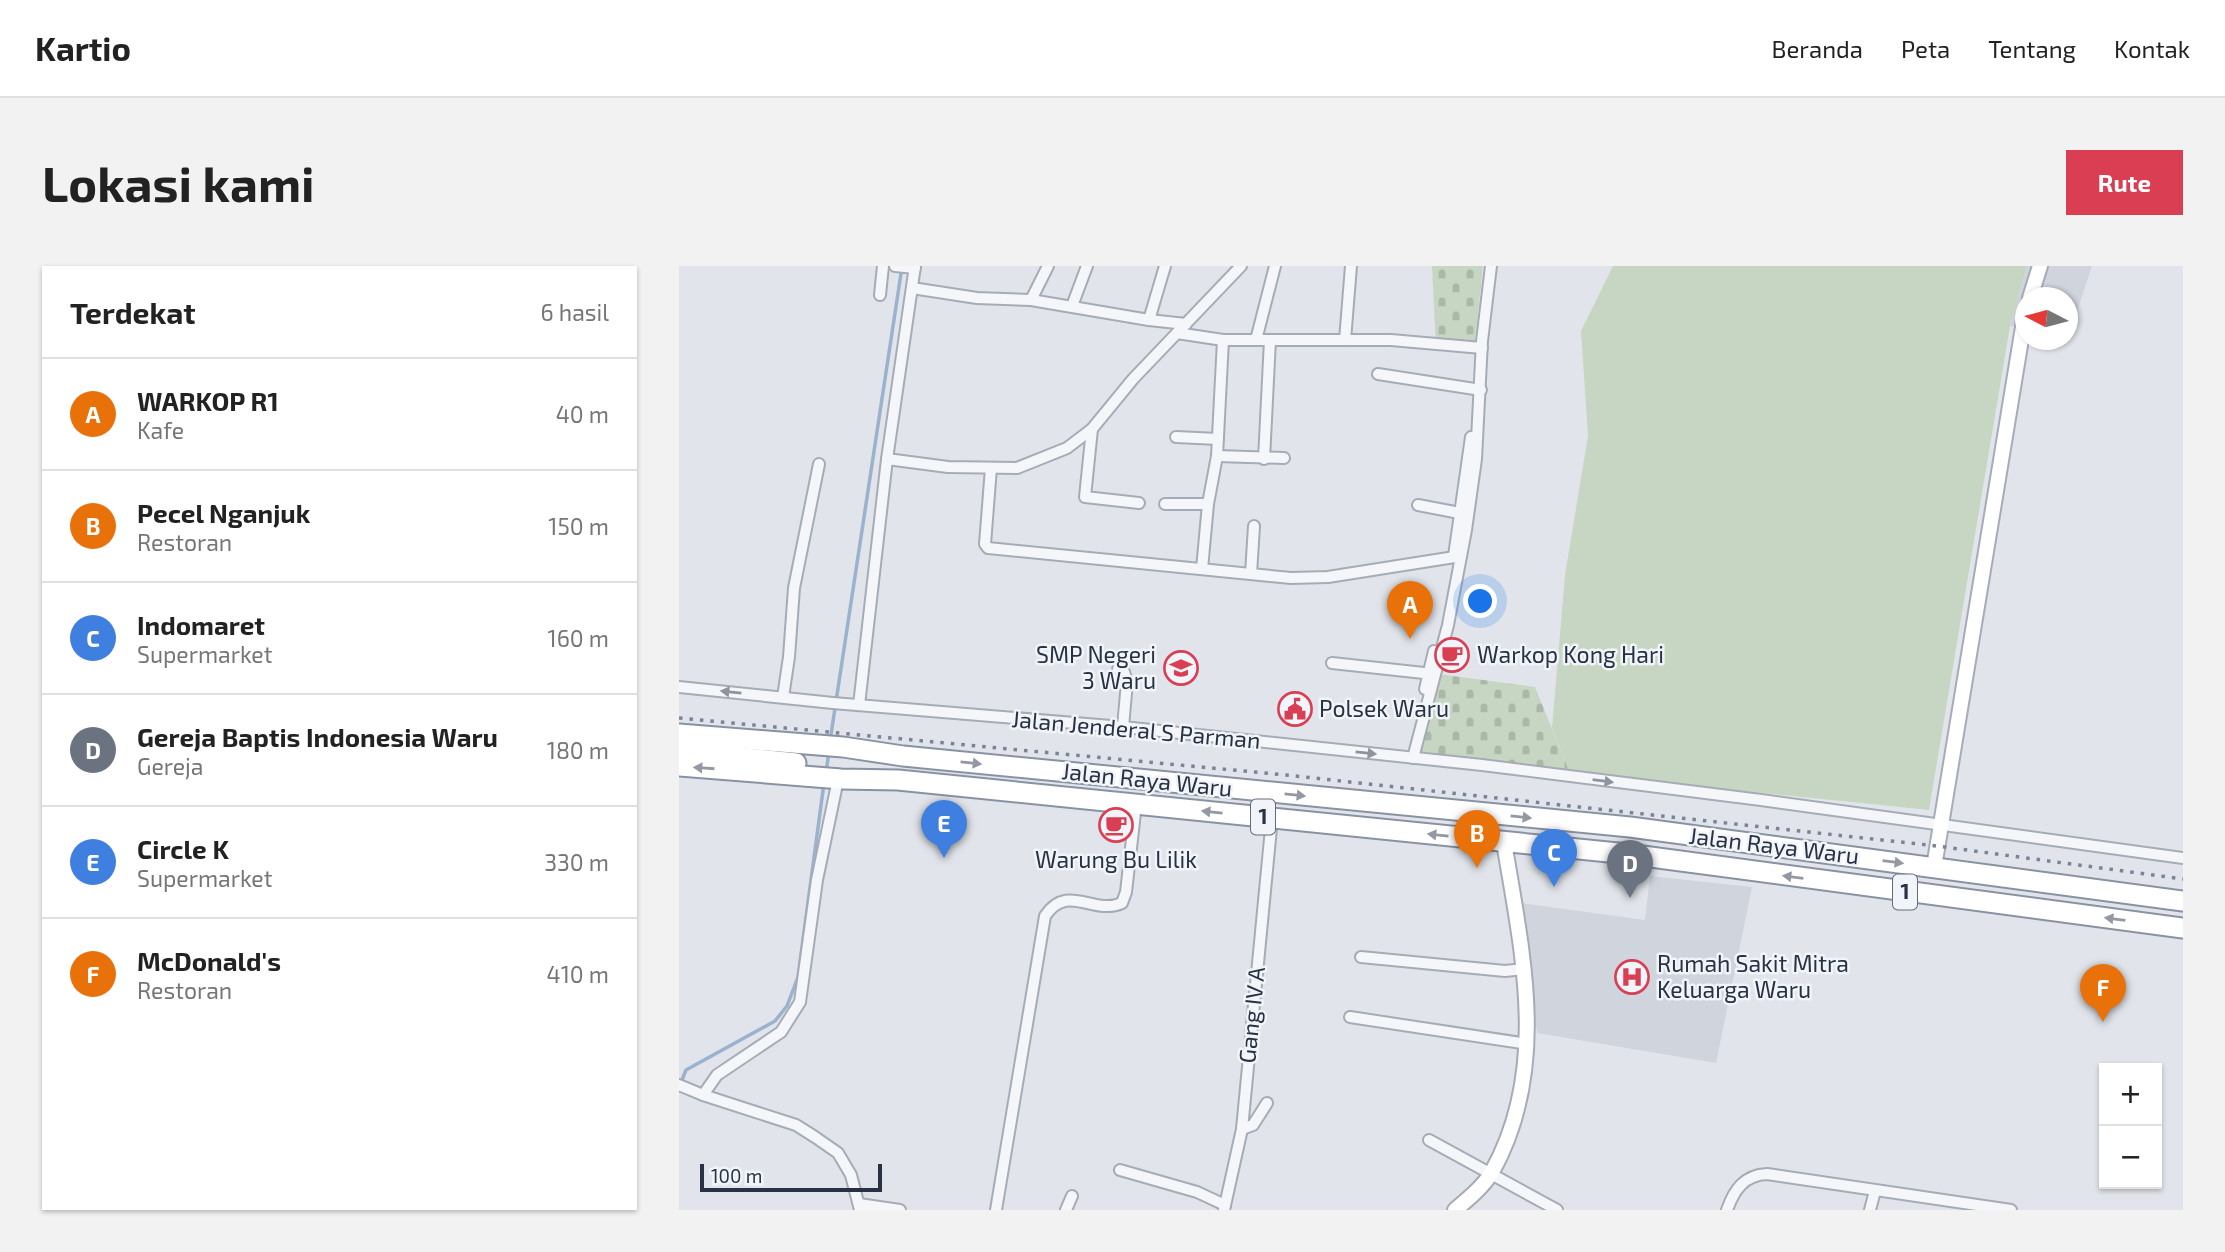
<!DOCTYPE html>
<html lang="id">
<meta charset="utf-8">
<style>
:root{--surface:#fff;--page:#f2f2f2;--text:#222;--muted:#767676;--line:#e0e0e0;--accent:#d93e53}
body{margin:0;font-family:"Exo 2",sans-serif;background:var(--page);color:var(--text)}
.controls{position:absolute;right:21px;bottom:21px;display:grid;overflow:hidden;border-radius:0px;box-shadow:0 2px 5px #0004}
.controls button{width:63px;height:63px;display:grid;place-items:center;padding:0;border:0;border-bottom:2px solid var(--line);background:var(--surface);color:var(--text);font:35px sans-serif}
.compass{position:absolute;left:1336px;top:21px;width:63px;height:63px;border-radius:50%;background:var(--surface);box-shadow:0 2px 5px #0004;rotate:276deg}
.scale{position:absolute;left:21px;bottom:18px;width:182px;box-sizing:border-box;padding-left:7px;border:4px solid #283244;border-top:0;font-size:19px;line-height:24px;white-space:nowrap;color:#283244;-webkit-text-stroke:5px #f1f4f8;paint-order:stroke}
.you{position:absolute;left:802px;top:336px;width:24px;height:24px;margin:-18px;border:5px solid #fff;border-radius:50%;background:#1a73e8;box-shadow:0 0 0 10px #1a73e833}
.badge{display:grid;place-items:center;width:46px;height:46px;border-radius:50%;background:var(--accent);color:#fff;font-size:23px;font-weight:700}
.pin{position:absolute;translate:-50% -58px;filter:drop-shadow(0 2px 4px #0008)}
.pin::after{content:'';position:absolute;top:37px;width:24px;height:21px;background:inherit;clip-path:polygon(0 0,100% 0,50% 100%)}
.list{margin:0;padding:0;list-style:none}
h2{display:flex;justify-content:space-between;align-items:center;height:91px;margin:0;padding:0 28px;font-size:30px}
h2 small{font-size:23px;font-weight:400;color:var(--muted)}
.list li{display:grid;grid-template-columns:46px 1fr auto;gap:21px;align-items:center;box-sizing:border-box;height:112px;padding:0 28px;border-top:2px solid var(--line)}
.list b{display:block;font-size:26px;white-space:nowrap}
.list p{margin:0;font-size:23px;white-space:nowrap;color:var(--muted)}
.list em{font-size:23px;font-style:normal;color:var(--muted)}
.map{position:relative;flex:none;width:1504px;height:944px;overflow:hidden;border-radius:0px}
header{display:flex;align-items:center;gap:42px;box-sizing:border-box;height:98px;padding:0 35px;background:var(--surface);border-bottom:2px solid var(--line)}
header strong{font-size:33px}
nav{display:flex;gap:38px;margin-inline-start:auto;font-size:24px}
.intro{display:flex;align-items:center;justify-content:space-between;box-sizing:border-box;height:168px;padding:0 42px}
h1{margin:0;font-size:49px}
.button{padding:18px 32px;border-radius:0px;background:var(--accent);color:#fff;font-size:24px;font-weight:700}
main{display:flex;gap:42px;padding:0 42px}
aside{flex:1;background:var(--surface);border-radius:0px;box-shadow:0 2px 5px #0004}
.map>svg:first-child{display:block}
.built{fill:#cfd4dd}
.green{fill:#c7d6c2}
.cemetery{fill:url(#cemetery-stones)}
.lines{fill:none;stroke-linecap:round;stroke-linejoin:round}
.stream{stroke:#9ab2ce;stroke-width:3.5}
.street-casing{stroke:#a6acb6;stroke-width:14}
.secondary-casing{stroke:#a6acb6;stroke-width:18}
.highway-casing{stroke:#8892a3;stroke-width:23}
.street{stroke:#f5f6f9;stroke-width:10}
.secondary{stroke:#fff;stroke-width:14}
.highway{stroke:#fff;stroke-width:19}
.rail{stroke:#798496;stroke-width:3.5;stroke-dasharray:3.5 7;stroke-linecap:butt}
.oneway{fill:#8e949e}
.oneway2{fill:#9498a2}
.labels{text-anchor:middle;stroke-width:5;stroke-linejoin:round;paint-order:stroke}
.shield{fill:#f1f4f8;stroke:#646c7a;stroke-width:2}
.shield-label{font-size:21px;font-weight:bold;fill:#283244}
.poi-label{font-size:23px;fill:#283244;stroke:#f1f4f8;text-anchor:start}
.street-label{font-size:23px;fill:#283244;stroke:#f1f4f8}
</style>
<header>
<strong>Kartio</strong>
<nav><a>Beranda</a><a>Peta</a><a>Tentang</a><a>Kontak</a></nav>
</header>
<div class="intro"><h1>Lokasi kami</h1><a class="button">Rute</a></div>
<main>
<aside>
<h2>Terdekat<small>6 hasil</small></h2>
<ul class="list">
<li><span class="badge" style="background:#e8710a">A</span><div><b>WARKOP R1</b><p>Kafe</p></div><em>40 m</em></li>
<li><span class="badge" style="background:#e8710a">B</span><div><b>Pecel Nganjuk</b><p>Restoran</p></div><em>150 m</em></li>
<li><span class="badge" style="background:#3f7fe0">C</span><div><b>Indomaret</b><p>Supermarket</p></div><em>160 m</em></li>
<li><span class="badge" style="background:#6b7280">D</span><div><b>Gereja Baptis Indonesia Waru</b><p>Gereja</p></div><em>180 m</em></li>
<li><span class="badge" style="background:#3f7fe0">E</span><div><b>Circle K</b><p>Supermarket</p></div><em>330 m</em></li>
<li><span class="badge" style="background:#e8710a">F</span><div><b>McDonald's</b><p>Restoran</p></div><em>410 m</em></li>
</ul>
</aside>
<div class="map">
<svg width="1504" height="944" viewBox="0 0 1504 944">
<defs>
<pattern id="cemetery-stones" width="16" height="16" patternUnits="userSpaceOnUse" patternTransform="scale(1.75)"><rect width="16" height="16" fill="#c7d6c2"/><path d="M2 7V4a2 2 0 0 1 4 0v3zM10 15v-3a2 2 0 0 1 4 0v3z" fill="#abb8a8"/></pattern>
</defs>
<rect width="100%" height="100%" fill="#e1e5eb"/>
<!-- built -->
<g class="built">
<polygon points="1348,0 1413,0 1389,73 1388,32 1346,32 1346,62 1331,60"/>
<polygon points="971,610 1073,621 1037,797 858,767 842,637 966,654"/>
</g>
<!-- green -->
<polygon class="green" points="934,0 1348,0 1331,60 1250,544 891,507 873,462 886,309 909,170 902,65"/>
<!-- cemetery -->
<g class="cemetery">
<polygon points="753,0 804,0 795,84 757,81"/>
<polygon points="759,408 856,421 891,507 735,491"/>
</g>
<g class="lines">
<!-- stream -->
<g class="stream">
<polyline points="151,475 223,1"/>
<polyline points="147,506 150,486"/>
<polyline points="1,819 7,804 96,755 108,740 119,711 145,517"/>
</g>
<!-- street casing -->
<g class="street-casing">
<g id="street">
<polyline points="216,0 236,2"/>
<polyline points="233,22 298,32 352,34 470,54 507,58"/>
<polyline points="201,29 204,0"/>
<polyline points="352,34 369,0"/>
<polyline points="393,40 408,0"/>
<polyline points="470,54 486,0"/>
<polyline points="498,67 544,74 712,74 803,82"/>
<polyline points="577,74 596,0"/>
<polyline points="666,74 672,0"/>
<polyline points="699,108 802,124"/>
<polyline points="413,163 406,231 460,237"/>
<polyline points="497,171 539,173"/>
<polyline points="538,190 605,192"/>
<polyline points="208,193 269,201 338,202 388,182 413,163 454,113 562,0"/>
<polyline points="585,193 591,74"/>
<polyline points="312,202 306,278 309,282 612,312 649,311 782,290"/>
<polyline points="486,238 529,238"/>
<polyline points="739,239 786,248"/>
<polyline points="775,290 792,171"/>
<polyline points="523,303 529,238 538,190 544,74"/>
<polyline points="572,308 575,260"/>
<polyline points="653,397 754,408"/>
<polyline points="439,403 445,406 448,416 444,461"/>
<polyline points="0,421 154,437 444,461 803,499 1082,534 1504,592"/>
<polyline points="746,423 755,385"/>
<polyline points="104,431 110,391 115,322 140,198"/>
<polyline points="180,439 208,193 236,0"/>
<polyline points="734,492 769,359 787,264 797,193 803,75 812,0"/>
<polyline points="682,691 826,705 845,703"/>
<polyline points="671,751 849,778"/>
<polyline points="0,819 24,829 117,859 136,871 159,887 172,909 181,944"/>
<polyline points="24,829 38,809 102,766 121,736 138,614 157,523"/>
<polyline points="563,863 574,859 588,837"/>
<polyline points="750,874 878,944"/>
<polyline points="441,904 518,926 546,939"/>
<polyline points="180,938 221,944"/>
<path d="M317,944L366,650C389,616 414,650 443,637L447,626L457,538"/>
<polyline points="387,944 393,930"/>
<polyline points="545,944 563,863 593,552"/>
<path d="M1048,944C1055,924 1065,909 1088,908L1332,944"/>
<polyline points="1191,944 1196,925"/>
</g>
</g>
<!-- secondary casing -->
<g class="secondary-casing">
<g id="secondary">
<polyline points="1351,32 1361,0"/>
<polyline points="1255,601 1346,49"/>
<path d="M776,944C789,933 804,921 813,906C871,802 843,686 825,576"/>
</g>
</g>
<!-- highway casing -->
<g class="highway-casing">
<g id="highway">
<polyline points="0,468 164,481 224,490 951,561 1504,635"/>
<polyline points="0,485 117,497"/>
<polyline points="0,500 162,513 219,514 949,588 1504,662"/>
</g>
</g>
<!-- street -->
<use href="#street" class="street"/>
<!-- secondary -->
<use href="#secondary" class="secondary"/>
<!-- highway -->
<use href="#highway" class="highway"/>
<!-- rail -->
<polyline class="rail" points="0,452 607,509 1258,580 1504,613"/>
</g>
<!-- one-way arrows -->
<defs><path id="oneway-solid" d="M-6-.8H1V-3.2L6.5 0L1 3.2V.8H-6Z" transform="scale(1.75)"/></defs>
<g class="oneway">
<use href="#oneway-solid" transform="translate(52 426) rotate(-174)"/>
<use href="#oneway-solid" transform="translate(687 487) rotate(6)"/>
<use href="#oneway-solid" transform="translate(924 515) rotate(7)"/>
</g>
<g class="oneway2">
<use href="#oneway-solid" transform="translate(292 497) rotate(6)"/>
<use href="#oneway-solid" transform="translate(25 502) rotate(-176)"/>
<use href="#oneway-solid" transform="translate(616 529) rotate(6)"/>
<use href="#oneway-solid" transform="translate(533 546) rotate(-174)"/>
<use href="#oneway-solid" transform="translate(842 551) rotate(6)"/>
<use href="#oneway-solid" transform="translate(759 569) rotate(-174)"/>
<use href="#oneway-solid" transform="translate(1214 596) rotate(7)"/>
<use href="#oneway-solid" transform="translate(1114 611) rotate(-173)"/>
<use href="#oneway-solid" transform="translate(1436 653) rotate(-173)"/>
</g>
<!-- icons -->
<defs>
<g id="cafe-ring" transform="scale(1.75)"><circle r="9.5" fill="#f1f4f8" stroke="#d93e53" stroke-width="1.5"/><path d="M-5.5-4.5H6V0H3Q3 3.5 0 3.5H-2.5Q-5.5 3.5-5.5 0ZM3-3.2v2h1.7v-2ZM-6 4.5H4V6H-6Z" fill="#d93e53"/></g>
<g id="school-ring" transform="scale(1.75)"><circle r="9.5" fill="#f1f4f8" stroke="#d93e53" stroke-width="1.5"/><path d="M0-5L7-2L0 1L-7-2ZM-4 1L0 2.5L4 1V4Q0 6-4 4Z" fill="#d93e53"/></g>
<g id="civic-ring" transform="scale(1.75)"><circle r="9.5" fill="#f1f4f8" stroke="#d93e53" stroke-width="1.5"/><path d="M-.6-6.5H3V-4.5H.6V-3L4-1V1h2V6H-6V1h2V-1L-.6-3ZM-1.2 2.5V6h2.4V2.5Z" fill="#d93e53"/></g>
<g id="hospital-ring" transform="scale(1.75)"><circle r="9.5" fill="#f1f4f8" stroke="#d93e53" stroke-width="1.5"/><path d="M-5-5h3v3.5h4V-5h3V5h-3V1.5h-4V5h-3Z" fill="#d93e53"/></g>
</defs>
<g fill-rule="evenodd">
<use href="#cafe-ring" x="773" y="389"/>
<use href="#school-ring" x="502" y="402"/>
<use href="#civic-ring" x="616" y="443"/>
<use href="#cafe-ring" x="437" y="559"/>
<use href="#hospital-ring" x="953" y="711"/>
</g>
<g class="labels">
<!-- shield labels -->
<g class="shield">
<rect x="572" y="533.5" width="24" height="35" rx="5"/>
<rect x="1214" y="608.5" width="24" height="35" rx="5"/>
</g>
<g class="shield-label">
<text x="584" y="558">1</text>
<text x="1226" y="633">1</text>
</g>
<!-- poi labels -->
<g class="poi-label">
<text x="477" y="397" text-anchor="end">SMP Negeri<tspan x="477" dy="26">3 Waru</tspan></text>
<text x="798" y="397">Warkop Kong Hari</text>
<text x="640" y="451">Polsek Waru</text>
<text x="437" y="602" text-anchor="middle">Warung Bu Lilik</text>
<text x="978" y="706">Rumah Sakit Mitra<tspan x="978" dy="26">Keluarga Waru</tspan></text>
</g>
<!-- street labels -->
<g class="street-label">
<text transform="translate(457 464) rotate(5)" y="8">Jalan Jenderal S Parman</text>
<text transform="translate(468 514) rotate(6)" y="8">Jalan Raya Waru</text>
<text transform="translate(1095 580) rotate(7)" y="8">Jalan Raya Waru</text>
<text transform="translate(573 749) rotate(-84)" y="8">Gang IV A</text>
</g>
</g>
</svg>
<div class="controls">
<button>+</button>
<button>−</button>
</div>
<svg class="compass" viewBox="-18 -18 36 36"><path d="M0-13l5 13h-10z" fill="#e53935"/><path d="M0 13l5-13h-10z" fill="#767676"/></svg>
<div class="scale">100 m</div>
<div class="you"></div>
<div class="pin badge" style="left:731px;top:373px;background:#e8710a">A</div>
<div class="pin badge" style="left:798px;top:602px;background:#e8710a">B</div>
<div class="pin badge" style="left:875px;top:621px;background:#3f7fe0">C</div>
<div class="pin badge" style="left:951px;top:632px;background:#6b7280">D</div>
<div class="pin badge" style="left:265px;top:592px;background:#3f7fe0">E</div>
<div class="pin badge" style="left:1424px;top:756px;background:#e8710a">F</div>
</div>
</main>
